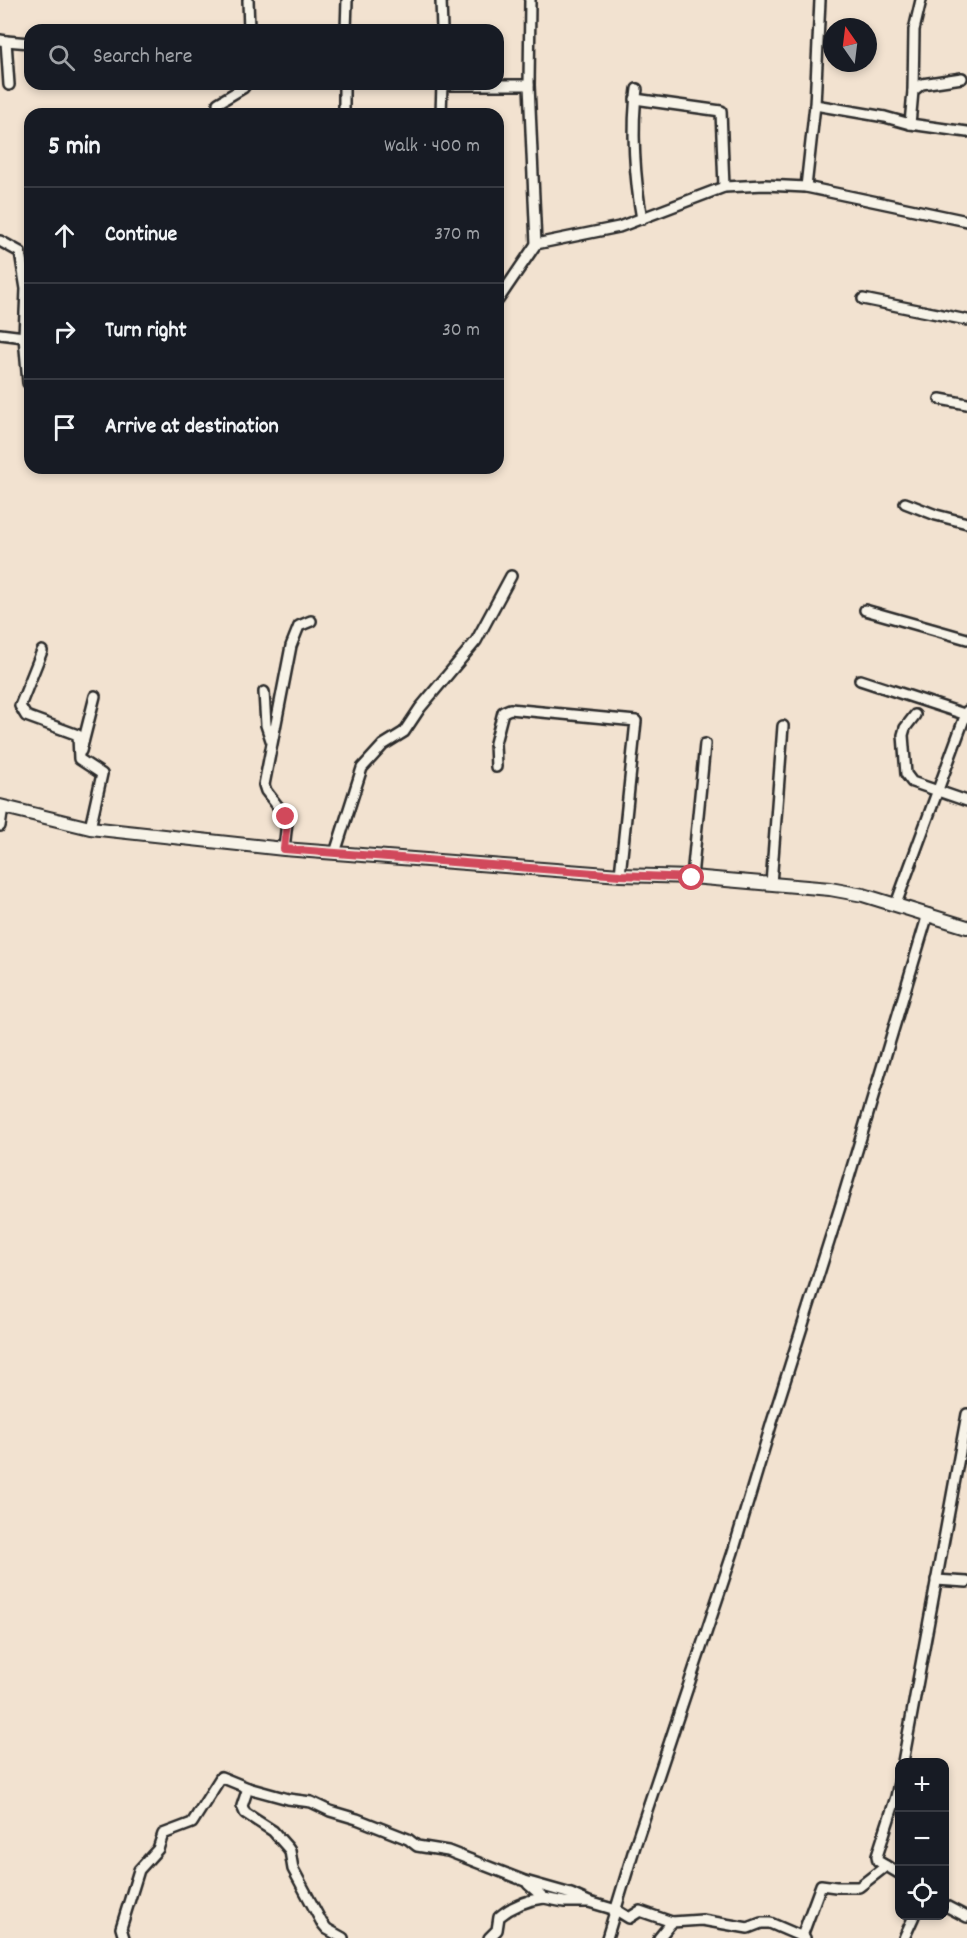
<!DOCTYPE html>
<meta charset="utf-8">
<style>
:root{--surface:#171b24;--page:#242831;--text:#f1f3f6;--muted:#9ea1a6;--line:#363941}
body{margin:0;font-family:Dekko,sans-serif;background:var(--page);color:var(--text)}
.controls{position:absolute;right:18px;bottom:18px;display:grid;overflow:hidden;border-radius:12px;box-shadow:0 3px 9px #0003}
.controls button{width:54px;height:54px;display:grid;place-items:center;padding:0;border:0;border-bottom:2px solid var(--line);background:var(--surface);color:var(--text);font:30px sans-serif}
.compass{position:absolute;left:823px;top:18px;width:54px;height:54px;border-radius:50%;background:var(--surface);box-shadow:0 3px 9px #0003;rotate:346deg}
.stop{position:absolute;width:18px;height:18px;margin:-14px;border:4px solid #d1495b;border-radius:50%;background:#fff}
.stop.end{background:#d1495b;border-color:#fff;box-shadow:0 2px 6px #0008}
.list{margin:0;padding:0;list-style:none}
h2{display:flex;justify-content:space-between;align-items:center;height:78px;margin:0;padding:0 24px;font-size:26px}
h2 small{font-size:20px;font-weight:400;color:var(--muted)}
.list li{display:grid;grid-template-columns:39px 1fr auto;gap:18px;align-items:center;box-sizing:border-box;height:96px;padding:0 24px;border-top:2px solid var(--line)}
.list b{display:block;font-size:22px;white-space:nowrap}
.list em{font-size:20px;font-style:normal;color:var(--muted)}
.icon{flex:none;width:33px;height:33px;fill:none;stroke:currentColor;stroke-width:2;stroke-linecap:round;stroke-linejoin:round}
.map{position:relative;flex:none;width:967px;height:1938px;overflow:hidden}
.search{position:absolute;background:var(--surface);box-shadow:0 3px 9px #0003;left:24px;top:24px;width:480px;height:66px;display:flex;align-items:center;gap:15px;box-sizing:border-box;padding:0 21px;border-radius:18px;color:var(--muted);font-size:22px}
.panel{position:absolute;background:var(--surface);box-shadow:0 3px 9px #0003;left:24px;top:108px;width:480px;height:366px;border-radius:18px}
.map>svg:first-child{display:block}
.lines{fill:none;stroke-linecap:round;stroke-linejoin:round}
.street-casing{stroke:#2b2b2b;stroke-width:14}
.secondary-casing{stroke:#2b2b2b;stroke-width:16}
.street{stroke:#f7f3e8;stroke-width:9}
.secondary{stroke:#f7f3e8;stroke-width:12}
.route{stroke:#d1495b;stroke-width:8}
</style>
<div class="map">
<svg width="967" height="1938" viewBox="0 0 967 1938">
<rect width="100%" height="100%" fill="#f2e2d0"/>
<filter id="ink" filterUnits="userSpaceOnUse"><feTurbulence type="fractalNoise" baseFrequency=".0167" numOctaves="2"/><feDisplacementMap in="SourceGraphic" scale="12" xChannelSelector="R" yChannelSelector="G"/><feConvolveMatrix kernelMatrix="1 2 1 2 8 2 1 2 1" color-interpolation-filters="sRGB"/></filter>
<g filter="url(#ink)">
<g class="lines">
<!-- street casing -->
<g class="street-casing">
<g id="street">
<polyline points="248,0 249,30"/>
<polyline points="441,0 442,30"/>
<polyline points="346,30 347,0"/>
<polyline points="0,40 6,41 9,85"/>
<polyline points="6,41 30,43"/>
<polyline points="442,85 529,85"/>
<path d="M637,89C631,127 635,181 642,219"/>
<polyline points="913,91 914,30 921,0"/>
<polyline points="635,99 721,111 724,187"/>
<polyline points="218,103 243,88 246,84"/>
<polyline points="815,105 885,117 910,124 967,132"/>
<polyline points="344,114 344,84"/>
<polyline points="441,114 442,84"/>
<polyline points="910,124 913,91 922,84 962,78"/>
<polyline points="806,187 815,105 820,0"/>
<polyline points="0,241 20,252 26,289 24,337 28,383 30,383"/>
<polyline points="536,244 619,227 724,187 765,185 806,187 967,221"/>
<polyline points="863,299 967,320"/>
<polyline points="498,300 536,244 529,85 530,0"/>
<polyline points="0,334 24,337"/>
<polyline points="940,399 967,404"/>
<polyline points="905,503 936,515 967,523"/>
<polyline points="865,610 967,639"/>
<polyline points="42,651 20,706 26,716 78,735 79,759 102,774 90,828"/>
<polyline points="860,680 967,715"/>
<polyline points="264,692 266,725 271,740"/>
<polyline points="915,715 905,728 903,735 906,774 912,782 967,801"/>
<polyline points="81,751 95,696"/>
<polyline points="496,767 495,743 503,712 510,709 636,721 620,875"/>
<polyline points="0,826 3,807"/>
<polyline points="284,849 287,822 286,817 266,791 264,785 291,646 299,626 311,621"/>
<polyline points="335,853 362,768 383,745 404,732 420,708 476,641 511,576"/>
<polyline points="692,877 705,744"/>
<polyline points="771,884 783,726"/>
<polyline points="896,904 967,711"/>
<polyline points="936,1580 967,1582"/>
<polyline points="903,1762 967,1414"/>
<polyline points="900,1778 896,1797 877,1856 878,1861 900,1874"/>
<polyline points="248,1788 242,1806 245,1813 273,1831 288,1848 290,1851 293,1869 322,1923 327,1929 343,1938"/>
<polyline points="528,1884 544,1898 564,1902 587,1902"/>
<polyline points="944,1905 967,1917"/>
<polyline points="672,1922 702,1920 748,1928 761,1923 770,1923 805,1938"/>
<polyline points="802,1936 821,1885 836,1887 859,1887 886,1866"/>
<polyline points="124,1938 121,1928 139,1870 158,1849 163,1834 192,1823 221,1777 248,1788 288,1799 311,1802 330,1811 357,1819 408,1839 417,1846 448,1851 525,1881 571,1894 589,1902 616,1910 629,1918 640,1911 672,1922 659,1938"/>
<path d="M489,1938L497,1930L499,1917C512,1906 527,1900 544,1898"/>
<polyline points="607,1938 635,1846 733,1552 772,1422 841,1204 928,914"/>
<polyline points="904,1938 914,1916"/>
</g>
</g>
<!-- secondary casing -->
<g class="secondary-casing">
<polyline id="secondary" points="0,806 90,828 284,849 620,875 692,877 830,889 863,895 967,927"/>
</g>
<!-- street -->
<use href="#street" class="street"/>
<!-- secondary -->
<use href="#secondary" class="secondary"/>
</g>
</g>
<g class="lines" filter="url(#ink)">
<!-- route -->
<polyline class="route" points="286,817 287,822 284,849 620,875 692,878"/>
</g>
</svg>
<div class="controls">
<button>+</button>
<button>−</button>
<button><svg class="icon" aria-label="locate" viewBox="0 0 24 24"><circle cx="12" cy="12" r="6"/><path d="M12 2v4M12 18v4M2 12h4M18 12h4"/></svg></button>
</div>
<svg class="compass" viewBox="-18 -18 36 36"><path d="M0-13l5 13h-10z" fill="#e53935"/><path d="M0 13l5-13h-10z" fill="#9ea1a6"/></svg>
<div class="stop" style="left:692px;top:878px"></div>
<div class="stop end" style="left:286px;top:817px"></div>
<div class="search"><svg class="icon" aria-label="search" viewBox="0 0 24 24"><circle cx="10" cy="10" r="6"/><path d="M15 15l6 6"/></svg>Search here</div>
<section class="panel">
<h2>5 min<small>Walk · 400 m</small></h2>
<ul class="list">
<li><svg class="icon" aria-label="ahead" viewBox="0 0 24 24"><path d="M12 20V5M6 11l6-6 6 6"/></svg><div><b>Continue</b></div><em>370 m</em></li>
<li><svg class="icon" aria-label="right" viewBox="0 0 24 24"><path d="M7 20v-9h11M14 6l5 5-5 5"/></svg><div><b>Turn right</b></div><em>30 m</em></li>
<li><svg class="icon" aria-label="arrive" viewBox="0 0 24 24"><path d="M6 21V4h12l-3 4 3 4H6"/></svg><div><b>Arrive at destination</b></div></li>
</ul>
</section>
</div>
